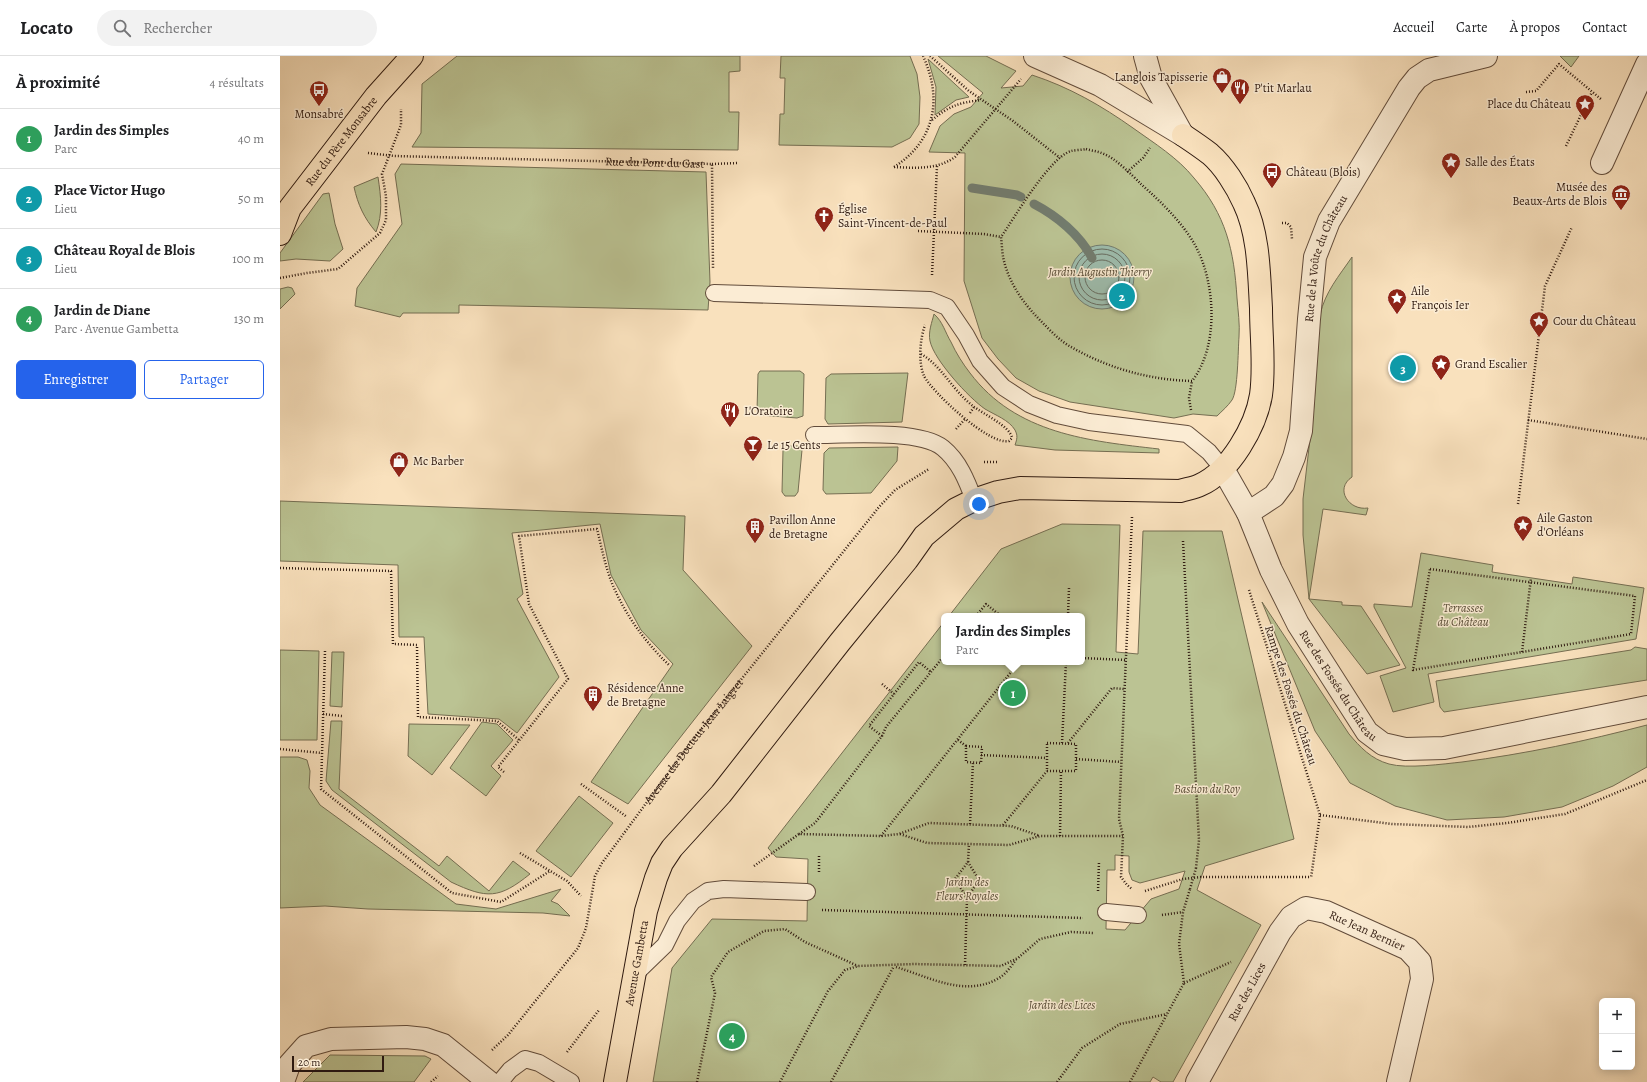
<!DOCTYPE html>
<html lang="fr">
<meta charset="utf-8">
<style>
:root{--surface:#fff;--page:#f2f2f2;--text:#202124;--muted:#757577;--line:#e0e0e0;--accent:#2563eb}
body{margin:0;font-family:Alegreya,serif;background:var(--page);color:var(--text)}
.controls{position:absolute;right:12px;bottom:12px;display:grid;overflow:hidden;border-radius:6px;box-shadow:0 2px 10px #0003}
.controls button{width:36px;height:36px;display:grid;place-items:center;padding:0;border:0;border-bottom:1px solid var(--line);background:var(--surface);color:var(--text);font:20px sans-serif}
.scale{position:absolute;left:12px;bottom:10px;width:92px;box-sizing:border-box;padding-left:4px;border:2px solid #2f1a10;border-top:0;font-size:11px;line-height:14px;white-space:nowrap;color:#2f1a10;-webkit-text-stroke:3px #fbecd4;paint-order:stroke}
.you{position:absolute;left:699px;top:448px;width:14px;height:14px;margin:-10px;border:3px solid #fff;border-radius:50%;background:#1a73e8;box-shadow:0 0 0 6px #1a73e833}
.badge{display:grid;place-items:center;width:26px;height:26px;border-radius:50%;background:var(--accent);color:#fff;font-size:13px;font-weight:700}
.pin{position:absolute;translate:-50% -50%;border:2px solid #fff;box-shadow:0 1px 4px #0006}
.popup{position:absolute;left:661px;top:557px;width:144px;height:52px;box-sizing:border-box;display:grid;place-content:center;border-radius:6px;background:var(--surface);filter:drop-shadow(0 1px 3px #0005);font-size:13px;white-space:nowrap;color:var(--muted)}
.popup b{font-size:15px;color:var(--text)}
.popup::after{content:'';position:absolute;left:50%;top:100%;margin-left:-8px;border:8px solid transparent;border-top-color:var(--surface)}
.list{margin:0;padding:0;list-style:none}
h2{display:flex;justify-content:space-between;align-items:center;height:52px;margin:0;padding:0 16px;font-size:17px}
h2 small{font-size:13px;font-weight:400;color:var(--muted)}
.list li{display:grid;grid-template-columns:26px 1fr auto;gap:12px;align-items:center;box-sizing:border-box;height:60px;padding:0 16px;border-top:1px solid var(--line)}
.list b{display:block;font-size:15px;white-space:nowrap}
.list p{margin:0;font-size:13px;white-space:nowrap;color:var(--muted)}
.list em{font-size:13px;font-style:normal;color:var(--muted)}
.actions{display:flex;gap:8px;padding:12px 16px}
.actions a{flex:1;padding:9px 0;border:1px solid var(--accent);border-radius:6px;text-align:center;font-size:14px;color:var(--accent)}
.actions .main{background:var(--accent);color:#fff}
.icon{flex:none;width:22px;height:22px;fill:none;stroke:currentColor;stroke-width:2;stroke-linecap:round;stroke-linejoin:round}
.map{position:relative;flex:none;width:1367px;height:1026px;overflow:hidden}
header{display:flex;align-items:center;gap:24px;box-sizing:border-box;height:56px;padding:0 20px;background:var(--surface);border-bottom:1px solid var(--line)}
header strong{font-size:19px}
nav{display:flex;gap:22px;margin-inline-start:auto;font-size:14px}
.search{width:280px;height:36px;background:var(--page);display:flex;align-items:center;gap:10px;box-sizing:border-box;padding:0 14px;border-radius:22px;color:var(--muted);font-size:15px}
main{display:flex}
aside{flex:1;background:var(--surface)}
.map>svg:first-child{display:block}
.green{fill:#bbc393;stroke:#756e52;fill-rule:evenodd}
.water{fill:#9ebeaf;stroke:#727c6f}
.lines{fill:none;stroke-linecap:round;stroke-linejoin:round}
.shore{stroke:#666c60;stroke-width:1}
.stream{stroke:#727c6f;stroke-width:9}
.service-casing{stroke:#624c3b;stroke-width:18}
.pedestrian-casing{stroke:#624c3b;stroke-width:24}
.minor-casing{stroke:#624c3b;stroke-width:24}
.primary-casing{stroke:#2f1a10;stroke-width:24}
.path{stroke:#2f1a10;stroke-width:2.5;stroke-dasharray:1 2;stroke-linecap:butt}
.service{stroke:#fbecd4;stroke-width:16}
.pedestrian{stroke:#fbecd4;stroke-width:22}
.minor{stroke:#fbecd4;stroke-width:22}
.primary{stroke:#f9e1bd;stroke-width:22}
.path-bridge{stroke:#2f1a10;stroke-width:2.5;stroke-dasharray:1 2;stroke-linecap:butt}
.labels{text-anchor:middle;stroke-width:3;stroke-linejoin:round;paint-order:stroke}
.poi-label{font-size:12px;fill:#2f1a10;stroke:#fbecd4;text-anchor:start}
.street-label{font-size:12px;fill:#2f1a10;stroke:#fbecd4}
.park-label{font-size:12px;font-style:italic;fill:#594d37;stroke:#fbecd4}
</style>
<header>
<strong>Locato</strong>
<div class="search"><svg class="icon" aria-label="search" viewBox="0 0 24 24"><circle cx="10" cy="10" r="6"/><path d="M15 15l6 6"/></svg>Rechercher</div>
<nav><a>Accueil</a><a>Carte</a><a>À propos</a><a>Contact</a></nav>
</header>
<main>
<aside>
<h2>À proximité<small>4 résultats</small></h2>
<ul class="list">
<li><span class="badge" style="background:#2e9e5b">1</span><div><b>Jardin des Simples</b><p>Parc</p></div><em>40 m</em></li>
<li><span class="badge" style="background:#0f9aa8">2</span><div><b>Place Victor Hugo</b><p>Lieu</p></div><em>50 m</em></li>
<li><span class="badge" style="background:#0f9aa8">3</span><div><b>Château Royal de Blois</b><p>Lieu</p></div><em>100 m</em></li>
<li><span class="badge" style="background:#2e9e5b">4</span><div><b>Jardin de Diane</b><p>Parc · Avenue Gambetta</p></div><em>130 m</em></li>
</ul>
<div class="actions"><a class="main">Enregistrer</a><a>Partager</a></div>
</aside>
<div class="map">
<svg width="1367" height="1026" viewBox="0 0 1367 1026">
<rect width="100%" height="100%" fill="#f9e1bd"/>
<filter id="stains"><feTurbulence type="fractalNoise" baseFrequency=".005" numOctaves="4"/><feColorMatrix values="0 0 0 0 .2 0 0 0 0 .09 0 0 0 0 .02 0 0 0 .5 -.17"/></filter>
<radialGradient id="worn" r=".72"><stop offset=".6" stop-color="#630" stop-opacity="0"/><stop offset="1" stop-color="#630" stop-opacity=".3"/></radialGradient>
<!-- green -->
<g class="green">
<polygon points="177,0 460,0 460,15 449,16 449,56 459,56 458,94 132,91 141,77 142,28"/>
<polygon points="501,0 630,0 637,18 640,41 639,68 630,82 612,91 499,89 500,58 504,58 505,22 500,22"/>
<path d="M658,0H706L736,15L721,32L743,30L752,19C789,31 822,50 853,72C874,87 898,102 914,122C946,159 954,194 957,242C958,255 960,268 959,281C958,294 958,335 952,344C948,350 942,355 937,360L913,358L894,362L790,346L759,335L736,322L718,303L702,282L684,225L685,97L649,96L660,70L674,58L691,51L703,37Z"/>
<polygon points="1280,0 1299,0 1291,11"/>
<polygon points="648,3 689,41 676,44 655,59 656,31"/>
<polygon points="121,108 426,116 430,226 428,254 179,249 179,257 123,257 120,261 75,250 77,232 122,168 115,118"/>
<path d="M98,121C101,141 103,158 96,176C84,162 78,149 74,131Z"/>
<polygon points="49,137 55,168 63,193 50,205 16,203 0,205 0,197 43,138"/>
<path d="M1072,201V421C1054,433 1069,455 1088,452L1086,459L1043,453L1029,543L1062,546V549L1081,550L1120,609L1087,618L1029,543L1023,479V443L1034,349L1040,259C1045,236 1059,220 1072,201Z"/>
<polygon points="8,231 12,232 15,238 0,253 0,233"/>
<path d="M654,258C663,266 665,276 671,286C676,297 683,308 690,317C736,378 809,385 879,393V397L775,394L735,389C737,383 738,380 735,374C729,364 715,359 705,353C689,342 654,304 650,285C648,276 652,266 654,258Z"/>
<polygon points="480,315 520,315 524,318 523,360 517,362 480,359 477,355 478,318"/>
<polygon points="628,317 622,366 548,368 545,363 546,322 551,318"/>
<polygon points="506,390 519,390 522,394 518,436 515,440 505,440 502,436 503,394"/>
<polygon points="618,391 617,405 591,437 546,438 543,434 544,397 549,392"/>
<polygon points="0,445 405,460 403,514 472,590 348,748 311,726 393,608 361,574 331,519 320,468 232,477 243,538 237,543 279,621 237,677 219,663 148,658 144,581 119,581 118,509 0,505"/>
<path d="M782,468L840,469L836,596L858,598L863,475H942L1014,783L925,810L917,834L981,869L893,1026H881L873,1021L870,1026H373L392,912L432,863L527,865L528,803L496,801L488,792L664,566V606H802V560H669L721,493ZM835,799L849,800V816L852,824L860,827L905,815L899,833L871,843L845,874L826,873L827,814H835Z"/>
<polygon points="1141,497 1213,509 1212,516 1292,528 1293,521 1364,532 1356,583 1148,618 1154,646 1113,656 1100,620 1126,612 1094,551 1094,548 1132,551"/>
<path d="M982,546L1069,678C1080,691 1091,703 1109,708C1127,713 1163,708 1182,706C1245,698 1306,685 1367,669V711L1333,730L1282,751L1224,761L1167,764L1115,750L1070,727L1035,675Z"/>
<polygon points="1355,591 1367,593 1367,624 1164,656 1160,651 1156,625 1351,594"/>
<polygon points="0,594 39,595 37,684 0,684"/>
<polygon points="52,596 64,596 62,651 50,650"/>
<path d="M51,665H62L59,733L159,810L167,800L209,835L233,805L250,818C219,843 207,843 171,826L52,734L46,725Z"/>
<polygon points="202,666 217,668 233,684 211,710 221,720 206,740 170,712"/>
<polygon points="129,668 190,669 152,719 128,700"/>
<polygon points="0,701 18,701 27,704 30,715 29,732 40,749 176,848 216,853 281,833 271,845 278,848 290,860 263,857 88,853 45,850 0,852"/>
<polygon points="299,740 333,767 291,821 256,795"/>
<polygon points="50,999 145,1000 151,1003 134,1026 23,1026"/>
</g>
<!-- water -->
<circle class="water" cx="822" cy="221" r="32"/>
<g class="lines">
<!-- shore -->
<g class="shore">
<circle cx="822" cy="221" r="28"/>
<circle cx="822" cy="221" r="23"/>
<circle cx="822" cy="221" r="17"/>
</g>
<!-- stream -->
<g class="stream">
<polyline points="692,132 737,139 741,141"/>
<path d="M754,148C777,160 800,179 812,202"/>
</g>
<!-- service casing -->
<g class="service-casing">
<g id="service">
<polyline points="434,237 650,244 667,251 686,279 700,305 723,331 749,348 777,359 809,366 907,378 929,396 943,413"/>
<path d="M534,379C565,379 640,373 663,392C679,405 687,425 694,444"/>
<polyline points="826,856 858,859"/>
<polyline points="355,918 385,889 397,865 413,845 428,835 444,833 527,836"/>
<polyline points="220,1026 230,1014 245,1003 259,1007 291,1026"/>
</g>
</g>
<!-- pedestrian casing -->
<g class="pedestrian-casing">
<g id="pedestrian">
<polyline points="1322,107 1367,8"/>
<path id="s3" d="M968,457L994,440L1003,428L1014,401L1021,375L1029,263L1035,201L1049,165L1129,32L1137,22L1149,14L1206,0"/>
</g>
</g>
<!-- minor casing -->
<g class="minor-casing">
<g id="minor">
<polyline points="755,0 820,29 903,79"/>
<polyline points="865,0 871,22 901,76"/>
<path id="s4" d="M943,413L968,457L991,514L1018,568L1087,676L1103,688L1125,693L1164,692L1367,651"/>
<polyline points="3,1026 9,1009 26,990 51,983 126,981 145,983 163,989 209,1026"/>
<path id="s5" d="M917,1026L1000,876L1011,861L1026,852L1046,856L1128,893L1140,906L1142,923L1118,1026"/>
</g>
</g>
<!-- primary casing -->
<g class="primary-casing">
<g id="primary">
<path id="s6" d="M0,178L10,152L96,40L132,0"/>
<path id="s7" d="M335,1026L366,855L376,822L382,807L392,792L441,738L560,586L627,504L644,480L676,453L694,444L718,436L740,432L900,435C906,433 914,432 920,429C950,416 976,370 981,339C985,311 981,280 981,252C979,218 979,178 964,147C957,131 944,110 930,98C921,91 912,85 903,79"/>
</g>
</g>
<!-- path -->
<g class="path">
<polyline points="650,0 689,35 733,65 780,102"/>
<polyline points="1246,36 1256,35 1279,8 1322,44"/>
<path d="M652,64C669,50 678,47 701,44"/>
<polyline points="1286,90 1312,36"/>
<path d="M806,93C812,95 818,95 824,98C835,102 852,119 861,128C881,146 902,166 915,189C936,227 939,291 912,325C871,324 830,313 793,292C779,285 767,271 756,260C742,245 729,226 724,205C722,198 722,189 721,181C735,161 769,102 791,95C795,94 801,94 806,93Z"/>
<path id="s1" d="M88,97L114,100L432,108L433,212"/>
<polyline points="432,108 458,107"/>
<path d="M614,111C635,112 657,114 675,101L741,23"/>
<path d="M614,111C655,85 663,43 643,0"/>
<polyline points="847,116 863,102 870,92"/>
<polyline points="1002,167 1007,167 1011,171 1012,183"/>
<polyline points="638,175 704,178 721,181"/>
<polyline points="652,219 657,110"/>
<polyline points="0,222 27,217 58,213 100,177 106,164 106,140 102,118 121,69 121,53"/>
<path d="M641,298C662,310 673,335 693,350C703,358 730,370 732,382L729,385C710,390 653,337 644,320C638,306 640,283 645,269"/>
<polyline points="911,354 909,342 912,325"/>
<polyline points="690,357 694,351"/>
<polyline points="1248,364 1367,383"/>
<polyline points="676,373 685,363"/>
<polyline points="704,406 719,406"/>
<polyline points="1238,448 1265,230 1292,171"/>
<polyline points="852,461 839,763 843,780 841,821 847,829 852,833"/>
<polyline points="903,485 919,784 916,812"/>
<polyline points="0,512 111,515 113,588 137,589 138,661 217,665 239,684"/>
<polygon points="1150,513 1355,540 1351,578 1133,614"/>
<polyline points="969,534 1040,759 1031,822"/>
<polyline points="696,560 706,548 721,560"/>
<polyline points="788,560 789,532"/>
<polyline points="45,595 41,733 172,837 221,846 270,815"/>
<polyline points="1242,596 1251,522"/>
<polyline points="802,602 846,604"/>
<polyline points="602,628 614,638"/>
<polyline points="43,658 62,660"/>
<polyline points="602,680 589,670 639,606 651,616"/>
<polyline points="678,684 686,690"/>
<polygon points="767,687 796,688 796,715 767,715"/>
<polyline points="782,687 786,606"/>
<polyline points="788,687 832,632 844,633"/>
<polygon points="686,690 702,691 701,707 686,706"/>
<polyline points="0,693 42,697"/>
<polyline points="701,699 767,702"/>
<polyline points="796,703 841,706"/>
<path d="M224,716L218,711L288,623L249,548L239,480L317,473C322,493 326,514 334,532C347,561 366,587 389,609"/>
<polyline points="301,728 347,761"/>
<polyline points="1040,759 1112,768 1188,771 1227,767 1285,758 1367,724"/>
<polyline points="690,768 693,706"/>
<polyline points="723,769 767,715"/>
<polyline points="519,778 535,767 602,680 606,671 664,600"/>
<polyline points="620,778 647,787 729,789 760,780 843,780"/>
<polyline points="601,780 739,606"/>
<polyline points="780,780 781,715"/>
<polyline points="240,797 287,825 301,840"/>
<polyline points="474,810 519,778 601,780 619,778 649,767 731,770 760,780"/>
<polyline points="539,816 539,798"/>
<polyline points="818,835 819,806"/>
<polyline points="865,835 903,823 921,821 1031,821"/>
<polyline points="687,842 699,824 688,806"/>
<polyline points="542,854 803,862"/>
<polyline points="882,859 903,856"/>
<polyline points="685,909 687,842 675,823 688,806 689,788"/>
<path d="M616,911C649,921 686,942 719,922C726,918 731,910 736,904"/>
<polyline points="904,927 951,906"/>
<path id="s2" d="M212,994L228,979L298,892L306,872L315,820L322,807L412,685L599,451L615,434L649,413"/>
<polyline points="287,996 319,954"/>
<polyline points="151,1026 158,1020"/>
<polyline points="417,1026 435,937 431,921 448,896 484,875 505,873 525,886 578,910"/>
<polyline points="500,1026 548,935 565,914 578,910 634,908 721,910 738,902 760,883 791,876 814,877"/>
<polyline points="551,1026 614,910"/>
<polyline points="777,1026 802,992 840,968 887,958"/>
<polyline points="850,1026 904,927 899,888 903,856 910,833"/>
</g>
<!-- service -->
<use href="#service" class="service"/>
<!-- pedestrian -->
<use href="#pedestrian" class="pedestrian"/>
<!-- minor -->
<use href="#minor" class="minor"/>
<!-- primary -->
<use href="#primary" class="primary"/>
<!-- path-bridge -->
<polyline class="path-bridge" points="910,833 916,812"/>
</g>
<!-- icons -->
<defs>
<g id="shop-pin" transform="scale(1)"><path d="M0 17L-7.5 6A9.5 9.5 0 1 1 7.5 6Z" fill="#8f2418" stroke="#fbecd4"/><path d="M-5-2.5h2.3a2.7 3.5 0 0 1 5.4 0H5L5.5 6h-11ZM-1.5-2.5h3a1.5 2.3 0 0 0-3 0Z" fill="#fff"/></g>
<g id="restaurant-pin" transform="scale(1)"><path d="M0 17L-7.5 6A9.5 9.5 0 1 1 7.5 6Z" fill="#8f2418" stroke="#fbecd4"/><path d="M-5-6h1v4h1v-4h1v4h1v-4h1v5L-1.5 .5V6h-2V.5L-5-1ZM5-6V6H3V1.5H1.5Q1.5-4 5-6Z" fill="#fff"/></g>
<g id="bus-pin" transform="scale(1)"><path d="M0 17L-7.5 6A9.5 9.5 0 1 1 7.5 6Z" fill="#8f2418" stroke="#fbecd4"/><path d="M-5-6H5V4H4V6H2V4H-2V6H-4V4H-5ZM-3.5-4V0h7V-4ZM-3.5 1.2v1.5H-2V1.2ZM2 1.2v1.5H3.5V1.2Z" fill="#fff"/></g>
<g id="sight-pin" transform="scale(1)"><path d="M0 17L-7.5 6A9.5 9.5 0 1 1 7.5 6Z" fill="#8f2418" stroke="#fbecd4"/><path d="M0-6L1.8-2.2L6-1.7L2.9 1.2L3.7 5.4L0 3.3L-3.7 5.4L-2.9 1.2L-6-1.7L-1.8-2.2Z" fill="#fff"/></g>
<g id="museum-pin" transform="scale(1)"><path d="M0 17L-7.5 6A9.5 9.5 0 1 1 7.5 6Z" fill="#8f2418" stroke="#fbecd4"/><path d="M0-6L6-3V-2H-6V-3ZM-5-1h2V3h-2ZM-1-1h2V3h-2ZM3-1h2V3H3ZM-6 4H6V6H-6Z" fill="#fff"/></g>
<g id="church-pin" transform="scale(1)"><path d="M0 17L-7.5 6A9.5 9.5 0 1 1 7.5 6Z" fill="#8f2418" stroke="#fbecd4"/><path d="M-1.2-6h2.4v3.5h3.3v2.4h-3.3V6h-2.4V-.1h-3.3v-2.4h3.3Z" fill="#fff"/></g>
<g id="bar-pin" transform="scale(1)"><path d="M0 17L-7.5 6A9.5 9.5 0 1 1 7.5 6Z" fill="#8f2418" stroke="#fbecd4"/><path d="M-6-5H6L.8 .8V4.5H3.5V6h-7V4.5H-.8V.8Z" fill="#fff"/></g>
<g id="building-pin" transform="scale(1)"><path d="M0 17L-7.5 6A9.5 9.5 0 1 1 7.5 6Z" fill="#8f2418" stroke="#fbecd4"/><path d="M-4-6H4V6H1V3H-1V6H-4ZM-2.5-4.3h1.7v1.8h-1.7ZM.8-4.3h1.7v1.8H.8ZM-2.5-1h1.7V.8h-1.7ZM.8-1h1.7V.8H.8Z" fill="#fff"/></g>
</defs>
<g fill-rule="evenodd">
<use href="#shop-pin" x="942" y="21"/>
<use href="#restaurant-pin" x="960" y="32"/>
<use href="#bus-pin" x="39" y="34"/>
<use href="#sight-pin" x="1305" y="48"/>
<use href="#sight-pin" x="1171" y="106"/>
<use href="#bus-pin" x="992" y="116"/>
<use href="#museum-pin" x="1341" y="138"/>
<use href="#church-pin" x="544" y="160"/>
<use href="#sight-pin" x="1117" y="242"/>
<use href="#sight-pin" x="1259" y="265"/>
<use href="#sight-pin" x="1161" y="308"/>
<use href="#restaurant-pin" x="450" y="355"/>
<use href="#bar-pin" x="473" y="389"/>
<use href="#shop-pin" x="119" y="405"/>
<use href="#sight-pin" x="1243" y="469"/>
<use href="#building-pin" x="475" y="471"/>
<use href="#building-pin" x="313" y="639"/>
</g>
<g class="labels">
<!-- poi labels -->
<g class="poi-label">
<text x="928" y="25" text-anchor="end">Langlois Tapisserie</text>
<text x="974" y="36">P'tit Marlau</text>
<text x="1291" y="52" text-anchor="end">Place du Château</text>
<text x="39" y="62" text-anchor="middle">Monsabré</text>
<text x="1185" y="110">Salle des États</text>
<text x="1006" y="120">Château (Blois)</text>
<text x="1327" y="135" text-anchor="end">Musée des<tspan x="1327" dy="14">Beaux-Arts de Blois</tspan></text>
<text x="558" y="157">Église<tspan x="558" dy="14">Saint-Vincent-de-Paul</tspan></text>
<text x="1131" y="239">Aile<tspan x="1131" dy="14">François Ier</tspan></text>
<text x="1273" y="269">Cour du Château</text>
<text x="1175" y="312">Grand Escalier</text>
<text x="464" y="359">L'Oratoire</text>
<text x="487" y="393">Le 15 Cents</text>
<text x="133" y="409">Mc Barber</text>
<text x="1257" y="466">Aile Gaston<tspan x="1257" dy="14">d'Orléans</tspan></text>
<text x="489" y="468">Pavillon Anne<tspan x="489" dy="14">de Bretagne</tspan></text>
<text x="327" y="636">Résidence Anne<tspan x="327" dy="14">de Bretagne</tspan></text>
</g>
<!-- street labels -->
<g class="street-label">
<text dy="4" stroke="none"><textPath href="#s6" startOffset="112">Rue du Père Monsabre</textPath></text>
<text dy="4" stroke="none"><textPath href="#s1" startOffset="287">Rue du Pont du Gast</textPath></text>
<text dy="4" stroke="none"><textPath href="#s3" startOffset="278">Rue de la Voûte du Château</textPath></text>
<text dy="4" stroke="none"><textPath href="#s4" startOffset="246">Rue des Fossés du Château</textPath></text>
<text transform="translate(1011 639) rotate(72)" y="4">Rampe des Fossés du Château</text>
<text dy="4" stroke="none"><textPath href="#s2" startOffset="375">Avenue du Docteur Jean Laigret</textPath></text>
<text dy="4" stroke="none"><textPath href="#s5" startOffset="273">Rue Jean Bernier</textPath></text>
<text dy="4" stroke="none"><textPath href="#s7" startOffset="121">Avenue Gambetta</textPath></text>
<text dy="4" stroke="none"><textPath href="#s5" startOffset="103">Rue des Lices</textPath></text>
</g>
<!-- park labels -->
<g class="park-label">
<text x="820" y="220">Jardin Augustin Thierry</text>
<text x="1183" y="556">Terrasses<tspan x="1183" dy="14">du Château</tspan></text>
<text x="927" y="737">Bastion du Roy</text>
<text x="687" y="830">Jardin des<tspan x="687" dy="14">Fleurs Royales</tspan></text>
<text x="782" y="953">Jardin des Lices</text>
</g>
</g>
<rect width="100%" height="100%" filter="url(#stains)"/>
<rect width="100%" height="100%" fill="url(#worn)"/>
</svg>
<div class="controls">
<button>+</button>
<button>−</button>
</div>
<div class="scale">20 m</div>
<div class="you"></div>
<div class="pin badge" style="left:733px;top:637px;background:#2e9e5b">1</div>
<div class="popup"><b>Jardin des Simples</b>Parc</div>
<div class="pin badge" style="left:842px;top:240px;background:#0f9aa8">2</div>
<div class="pin badge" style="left:1123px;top:312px;background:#0f9aa8">3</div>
<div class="pin badge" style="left:452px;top:980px;background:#2e9e5b">4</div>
</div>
</main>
